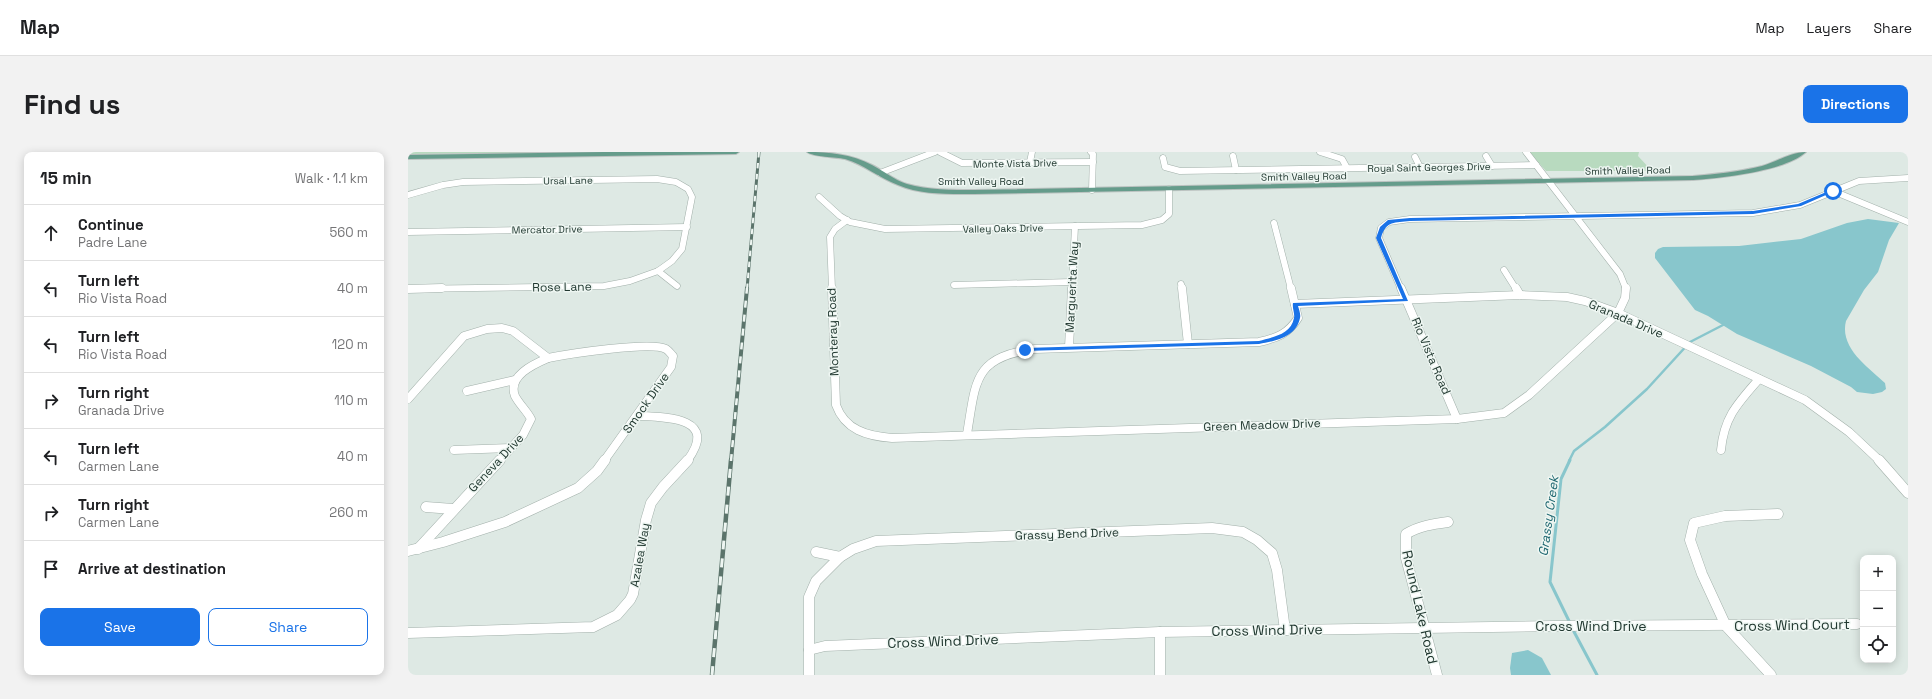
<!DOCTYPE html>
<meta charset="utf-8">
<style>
:root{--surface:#fff;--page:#f2f2f2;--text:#202124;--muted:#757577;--line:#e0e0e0;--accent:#1a73e8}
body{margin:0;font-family:"Space Grotesk",sans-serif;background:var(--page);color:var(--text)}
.controls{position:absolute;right:12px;bottom:12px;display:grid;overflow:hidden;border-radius:8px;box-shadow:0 2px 10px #0003}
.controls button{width:36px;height:36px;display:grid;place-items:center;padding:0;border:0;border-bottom:1px solid var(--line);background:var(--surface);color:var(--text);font:20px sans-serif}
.stop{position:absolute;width:12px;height:12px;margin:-9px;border:3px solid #1a73e8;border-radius:50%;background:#fff}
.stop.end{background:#1a73e8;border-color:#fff;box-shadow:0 1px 4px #0008}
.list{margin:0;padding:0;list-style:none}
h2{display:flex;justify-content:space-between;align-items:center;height:52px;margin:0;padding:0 16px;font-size:17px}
h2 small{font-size:13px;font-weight:400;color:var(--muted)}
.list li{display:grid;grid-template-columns:26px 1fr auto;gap:12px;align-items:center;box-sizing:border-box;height:56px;padding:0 16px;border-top:1px solid var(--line)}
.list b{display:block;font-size:15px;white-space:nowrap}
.list p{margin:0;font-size:13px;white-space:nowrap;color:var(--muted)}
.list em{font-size:13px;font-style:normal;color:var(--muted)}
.actions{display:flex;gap:8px;padding:12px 16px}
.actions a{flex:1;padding:9px 0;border:1px solid var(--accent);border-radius:8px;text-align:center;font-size:14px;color:var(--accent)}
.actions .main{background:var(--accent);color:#fff}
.icon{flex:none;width:22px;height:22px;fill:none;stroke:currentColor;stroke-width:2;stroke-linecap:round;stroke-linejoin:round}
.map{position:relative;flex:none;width:1500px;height:523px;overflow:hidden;border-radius:8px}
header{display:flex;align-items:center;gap:24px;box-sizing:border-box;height:56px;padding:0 20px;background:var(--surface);border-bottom:1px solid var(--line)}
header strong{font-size:19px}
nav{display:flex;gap:22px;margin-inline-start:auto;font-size:14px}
.intro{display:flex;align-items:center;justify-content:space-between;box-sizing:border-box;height:96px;padding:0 24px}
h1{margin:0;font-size:28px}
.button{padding:10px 18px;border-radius:8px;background:var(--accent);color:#fff;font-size:14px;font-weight:700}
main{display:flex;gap:24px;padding:0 24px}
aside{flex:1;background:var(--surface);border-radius:8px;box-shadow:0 2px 10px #0003}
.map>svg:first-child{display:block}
.green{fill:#b8dabf}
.water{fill:#88c6cc}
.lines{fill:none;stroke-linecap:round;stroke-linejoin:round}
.stream-far1{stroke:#88c6cc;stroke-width:2.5}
.stream{stroke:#88c6cc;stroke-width:3}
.minor-far2-casing{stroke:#a2b0aa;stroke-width:7}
.minor-far1-casing{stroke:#a2b0aa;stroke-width:9}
.minor-casing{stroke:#a2b0aa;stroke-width:11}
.major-casing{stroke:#bcc3c1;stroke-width:2}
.minor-far2{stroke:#fff;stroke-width:6}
.minor-far1{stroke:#fff;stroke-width:8}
.minor{stroke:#fff;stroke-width:10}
.major{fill:#659c8b;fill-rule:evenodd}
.rail-far2-casing{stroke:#5b746b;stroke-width:3}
.rail-far1-casing{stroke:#5b746b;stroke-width:4}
.rail-casing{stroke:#5b746b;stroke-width:4.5}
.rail-far2{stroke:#eef6f2;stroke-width:2;stroke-dasharray:5.5;stroke-linecap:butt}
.rail-far1{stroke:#eef6f2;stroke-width:2.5;stroke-dasharray:7;stroke-linecap:butt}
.rail{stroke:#eef6f2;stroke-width:3;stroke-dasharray:9;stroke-linecap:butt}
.route{fill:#1a73e8}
.labels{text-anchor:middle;stroke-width:3;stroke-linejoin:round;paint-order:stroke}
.far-street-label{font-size:10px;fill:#213830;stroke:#eef6f2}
.street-label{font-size:12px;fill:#213830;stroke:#eef6f2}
.water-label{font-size:13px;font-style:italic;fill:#1e6770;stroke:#eef6f2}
.near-street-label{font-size:14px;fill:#213830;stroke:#eef6f2}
</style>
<header>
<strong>Map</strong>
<nav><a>Map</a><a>Layers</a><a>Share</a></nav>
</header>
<div class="intro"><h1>Find us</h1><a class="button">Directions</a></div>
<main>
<aside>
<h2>15 min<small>Walk · 1.1 km</small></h2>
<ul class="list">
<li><svg class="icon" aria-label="ahead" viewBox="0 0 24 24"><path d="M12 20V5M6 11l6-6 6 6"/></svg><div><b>Continue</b><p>Padre Lane</p></div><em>560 m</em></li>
<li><svg class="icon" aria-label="left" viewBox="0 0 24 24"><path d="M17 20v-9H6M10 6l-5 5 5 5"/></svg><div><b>Turn left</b><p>Rio Vista Road</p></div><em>40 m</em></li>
<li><svg class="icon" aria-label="left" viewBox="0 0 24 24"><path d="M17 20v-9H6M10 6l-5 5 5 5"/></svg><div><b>Turn left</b><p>Rio Vista Road</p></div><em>120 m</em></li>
<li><svg class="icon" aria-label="right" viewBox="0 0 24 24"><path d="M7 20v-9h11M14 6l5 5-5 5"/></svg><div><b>Turn right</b><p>Granada Drive</p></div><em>110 m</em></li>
<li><svg class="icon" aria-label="left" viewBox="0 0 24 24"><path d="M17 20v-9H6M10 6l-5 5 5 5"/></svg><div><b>Turn left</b><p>Carmen Lane</p></div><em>40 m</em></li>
<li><svg class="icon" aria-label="right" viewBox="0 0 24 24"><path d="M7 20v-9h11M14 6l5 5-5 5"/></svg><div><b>Turn right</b><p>Carmen Lane</p></div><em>260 m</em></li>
<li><svg class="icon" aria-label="arrive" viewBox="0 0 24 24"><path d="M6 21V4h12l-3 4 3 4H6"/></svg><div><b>Arrive at destination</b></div></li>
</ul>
<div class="actions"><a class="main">Save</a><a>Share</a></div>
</aside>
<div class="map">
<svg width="1500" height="523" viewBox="0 0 1500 523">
<rect width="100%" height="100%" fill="#dee9e4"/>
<!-- green -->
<g class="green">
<polygon points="0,0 206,0 0,2"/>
<polygon points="1121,0 1231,0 1230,4 1244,19 1138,19"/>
</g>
<!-- water -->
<g class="water">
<path d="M1460,67L1491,71L1481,88L1470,120L1456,138L1438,169C1431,196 1461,216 1477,231L1478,237L1474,240L1465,242L1449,240L1443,235L1403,214L1329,182L1300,164L1287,158L1247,106V101L1250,97L1255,95L1331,94L1393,87L1439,71Z"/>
<polygon points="1120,498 1134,506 1143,523 1103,523 1102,516 1104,501"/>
</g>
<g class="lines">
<!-- stream-far1 -->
<polyline class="stream-far1" points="1161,309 1166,299 1197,275 1239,237 1282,190 1315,173"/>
<!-- stream -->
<g class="stream">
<polyline points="1162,308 1153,327 1142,430 1162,471"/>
<polyline points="1164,476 1189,523"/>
</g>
<!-- minor-far2 casing -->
<g class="minor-far2-casing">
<g id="minor-far2">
<polyline points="532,0 554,11 685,10"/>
<polyline points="683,0 685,2 684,38"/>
<polyline points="912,0 934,7 939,16"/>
<polyline points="1118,0 1212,122 1218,137"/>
<polyline points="825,4 828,18"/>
<polyline points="1078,4 1084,14"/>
<polyline points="1007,5 1012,15"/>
<polyline points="755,6 757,15 772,19 1128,13"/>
<polyline points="622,10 624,0"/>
<polyline points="472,21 527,0"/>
<polyline points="1425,39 1500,70"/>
<polyline points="0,43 35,33 55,30 249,27 268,30 280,37 284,45 274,97 264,109 250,119 222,129 196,134 0,137"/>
<polyline points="411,45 432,64 442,70 477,77 734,73 754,68 761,62 761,37"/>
<polyline points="866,71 883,137"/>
<polyline points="0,80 279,75"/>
<polyline points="1096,118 1108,137"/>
<polyline points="250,119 269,134"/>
<polyline points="773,132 774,137"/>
<polyline points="546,133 663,130"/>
<polyline points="424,137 422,85 427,77 439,68"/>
<polyline points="664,137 667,74"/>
<polyline points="993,137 971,86 973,76 981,70 1002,67 1345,61 1392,53 1451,29 1500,26"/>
</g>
</g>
<!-- minor-far1 casing -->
<g class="minor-far1-casing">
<g id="minor-far1">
<path d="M424,136L428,253C437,278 459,284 484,286L1049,267L1096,261L1121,243L1210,161L1217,146L1218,136"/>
<polyline points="774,136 780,192"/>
<polyline points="993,136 1049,267"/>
<polyline points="1108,136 1112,143"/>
<polyline points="0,137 34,136"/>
<polyline points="887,152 1112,143 1159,145 1177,149 1210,161 1397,248 1441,280 1472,309"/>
<polyline points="661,195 664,136"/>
<polyline points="59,239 107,228"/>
<path d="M0,247L56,184L79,177L94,176L105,179L140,206C160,202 243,189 258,197C261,199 263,202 265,204L263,215L196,309"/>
<path d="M229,264C258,265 312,265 279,309"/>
<path d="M559,282C568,229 565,205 627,197L851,190C869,186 880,182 890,166L883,136"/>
<polyline points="46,298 103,296"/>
<path d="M1313,298C1316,265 1330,251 1351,227"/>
<path d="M91,309L115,283L123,267C119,259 111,252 107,244C99,224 126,212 140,206"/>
</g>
</g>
<!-- minor casing -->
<g class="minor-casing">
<g id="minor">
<polyline points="1471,308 1500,341"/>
<polyline points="18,355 45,357"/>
<polyline points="10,397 92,308"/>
<polyline points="0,399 35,390 97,370 170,336 189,319 197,308"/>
<polyline points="408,400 432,405"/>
<polyline points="752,480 752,523"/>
<polyline points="0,481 185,475 209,463 222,448 225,442 238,368 243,351 255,335 280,308"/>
<polyline points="401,498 417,494 752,480 1146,474 1449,472"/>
<polyline points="401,523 401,445 408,429 432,405 445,397 468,389 804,376 835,380 849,388 864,401 869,418 877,478"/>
<path d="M1029,523L998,406V382C1011,374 1025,372 1040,370"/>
<polyline points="1363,523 1318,474 1294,422 1282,388 1286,371 1317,364 1370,362"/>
</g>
</g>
<!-- major casing -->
<g class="major-casing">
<g id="major">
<polygon points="195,0 331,0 328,2 0,7 0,3"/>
<path d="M399,0C421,0 443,2 464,13C476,19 486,28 499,32C520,38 544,38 566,38L1285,24C1308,22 1331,20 1354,14C1368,10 1383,0 1398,0C1378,19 1313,26 1285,28L566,42C541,42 513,43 490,33C471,26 457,13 437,7C428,5 405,5 399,0Z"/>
</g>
</g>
<!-- minor-far2 -->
<use href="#minor-far2" class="minor-far2"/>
<!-- minor-far1 -->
<use href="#minor-far1" class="minor-far1"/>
<!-- minor -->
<use href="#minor" class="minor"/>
<!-- major -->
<use href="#major" class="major"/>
<!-- rail-far2 casing -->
<g class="rail-far2-casing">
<polyline id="rail-far2" points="339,137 351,0"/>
</g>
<!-- rail-far1 casing -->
<g class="rail-far1-casing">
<polyline id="rail-far1" points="323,309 339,136"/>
</g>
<!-- rail casing -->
<g class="rail-casing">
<polyline id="rail" points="304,523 323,308"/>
</g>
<!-- rail-far2 -->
<use href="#rail-far2" class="rail-far2"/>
<!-- rail-far1 -->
<use href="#rail-far1" class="rail-far1"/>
<!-- rail -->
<use href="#rail" class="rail"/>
</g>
<!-- route -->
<path class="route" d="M1423,38L1427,39L1393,54L1345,62L1002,69C987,71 978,68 973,86L1000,149L890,154C891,157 893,163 892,166C888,186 866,189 851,192L617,199L614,198L617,196L851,189C864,185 883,183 886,166C887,162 884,156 885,151L995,147L968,86L972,75L980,68L1002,66L1345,59L1390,52Z"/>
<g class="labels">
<!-- far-street labels -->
<g class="far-street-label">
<text transform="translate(607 11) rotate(-1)" y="4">Monte Vista Drive</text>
<text transform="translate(1021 15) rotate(-1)" y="4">Royal Saint Georges Drive</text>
<text transform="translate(1220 18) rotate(-1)" y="4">Smith Valley Road</text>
<text transform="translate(896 24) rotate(-1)" y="4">Smith Valley Road</text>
<text transform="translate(160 28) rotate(-1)" y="4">Ursal Lane</text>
<text x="573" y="33">Smith Valley Road</text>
<text transform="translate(595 76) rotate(-1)" y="4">Valley Oaks Drive</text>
<text transform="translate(139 77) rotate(-1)" y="4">Mercator Drive</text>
</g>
<!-- street labels -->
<g class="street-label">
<text transform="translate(154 135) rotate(-1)" y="4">Rose Lane</text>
<text transform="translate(664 135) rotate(-87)" y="4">Marguerita Way</text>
<text transform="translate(1218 167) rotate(23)" y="4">Granada Drive</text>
<text transform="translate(425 180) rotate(-92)" y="4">Monteray Road</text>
<text transform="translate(1023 204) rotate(67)" y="4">Rio Vista Road</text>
<text transform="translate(238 251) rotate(-55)" y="4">Smock Drive</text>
<text transform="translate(854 273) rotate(-2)" y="4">Green Meadow Drive</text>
<text transform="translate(88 311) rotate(-47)" y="4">Geneva Drive</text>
<text transform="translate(659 382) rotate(-2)" y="4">Grassy Bend Drive</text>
<text transform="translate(232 403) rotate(-80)" y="4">Azalea Way</text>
</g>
<!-- water labels -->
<g class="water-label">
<text transform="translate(1140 364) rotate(-82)" y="5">Grassy Creek</text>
</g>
<!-- near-street labels -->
<g class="near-street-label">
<text transform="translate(1012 455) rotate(77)" y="5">Round Lake Road</text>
<text transform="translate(1384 473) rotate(-1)" y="5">Cross Wind Court</text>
<text x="1183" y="479">Cross Wind Drive</text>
<text transform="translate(859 478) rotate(-1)" y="5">Cross Wind Drive</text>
<text transform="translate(535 489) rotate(-2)" y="5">Cross Wind Drive</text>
</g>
</g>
</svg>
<div class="controls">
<button>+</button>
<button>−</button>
<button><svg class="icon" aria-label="locate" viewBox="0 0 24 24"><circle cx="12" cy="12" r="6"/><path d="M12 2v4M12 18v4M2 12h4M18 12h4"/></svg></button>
</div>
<div class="stop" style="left:1425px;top:39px"></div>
<div class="stop end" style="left:617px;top:198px"></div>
</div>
</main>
